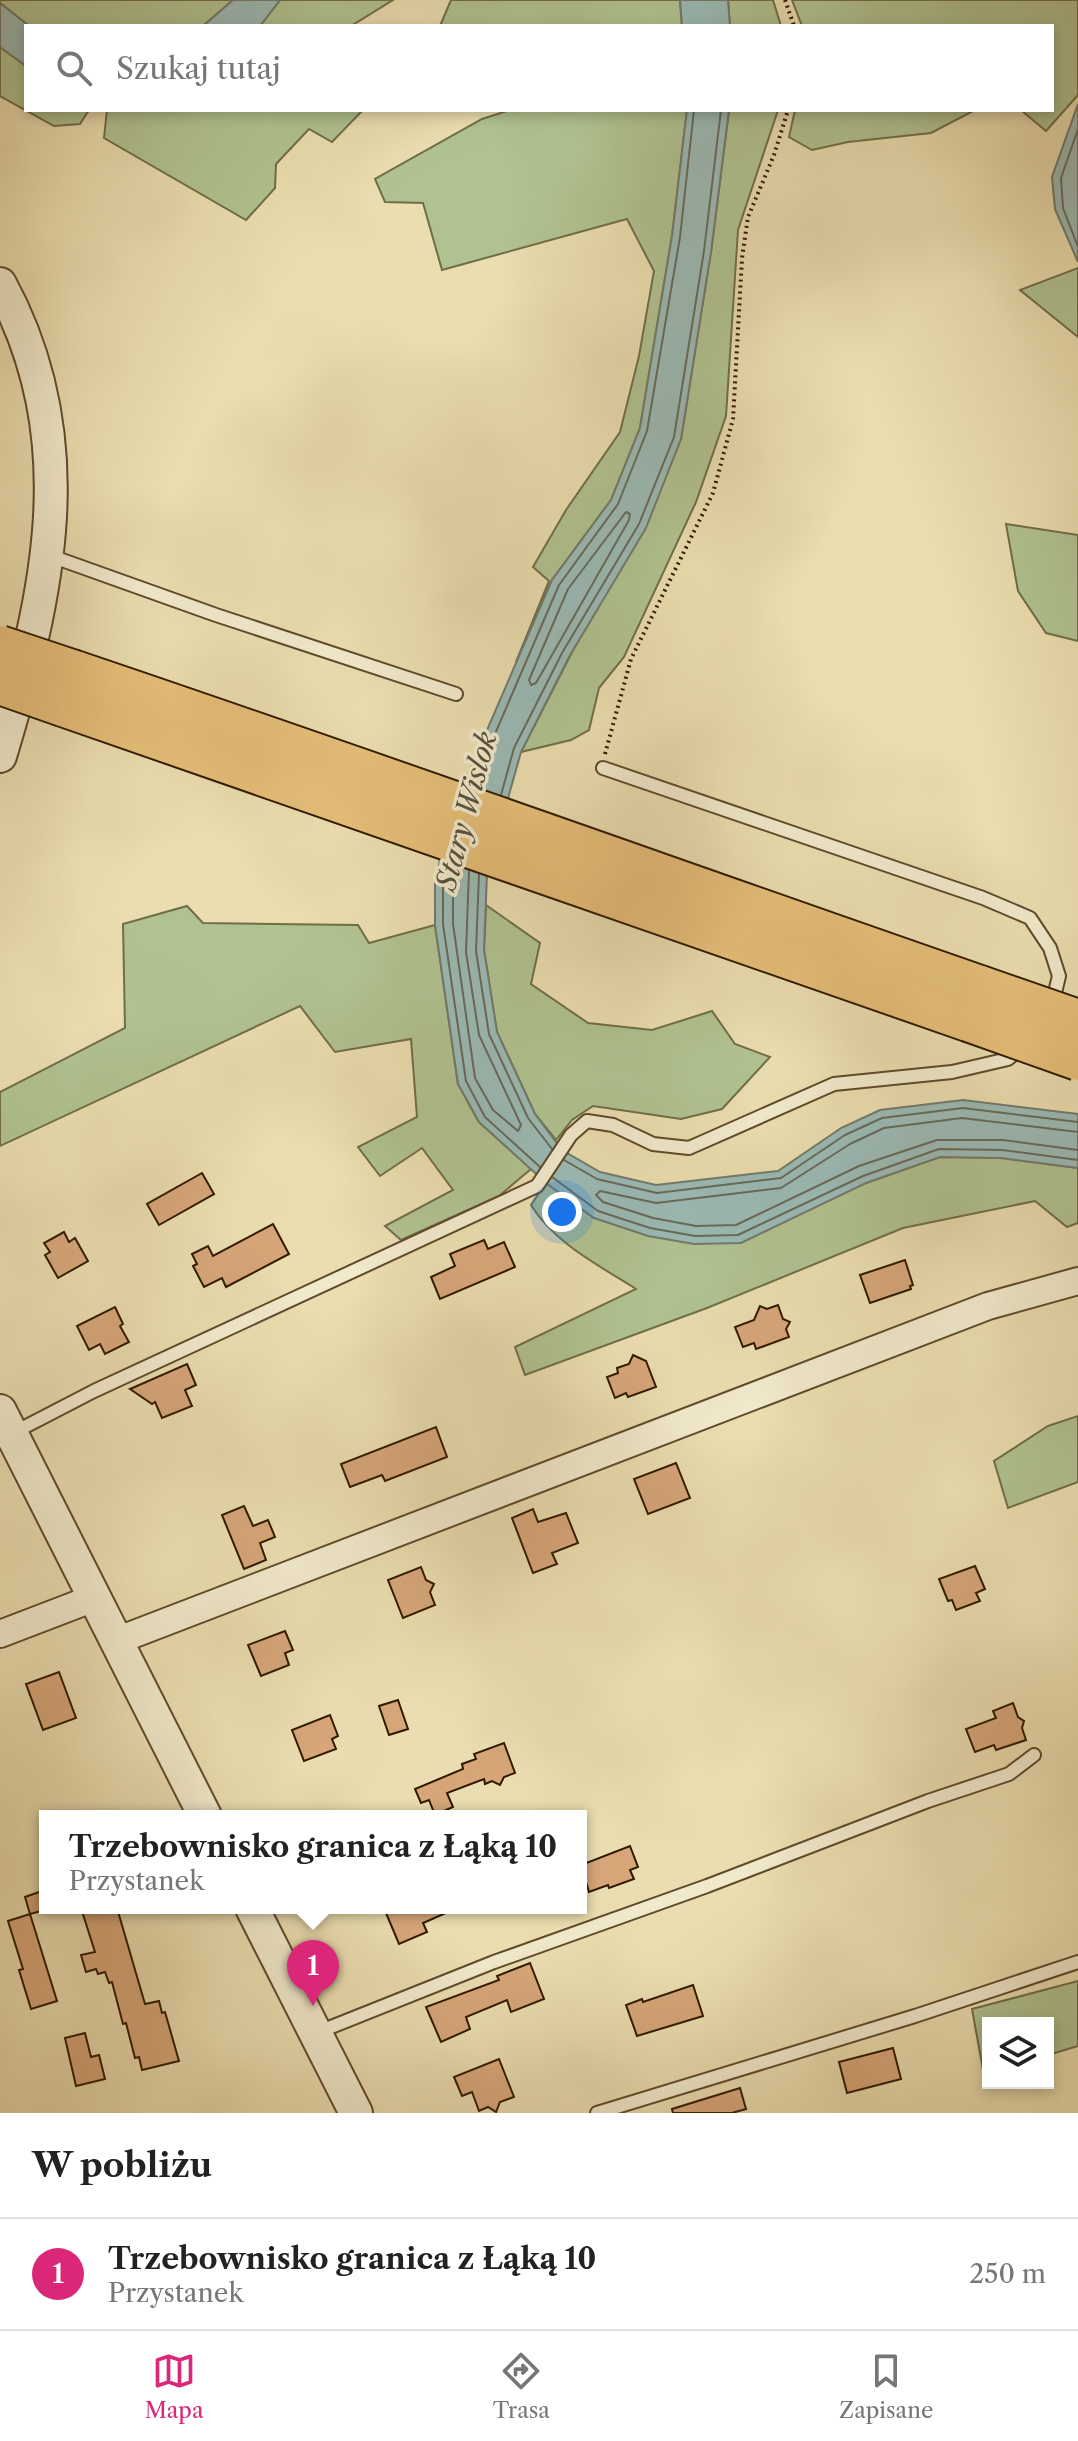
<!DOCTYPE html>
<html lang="pl">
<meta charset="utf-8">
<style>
:root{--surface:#fff;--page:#f2f2f2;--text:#222;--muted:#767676;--line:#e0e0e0;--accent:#db2777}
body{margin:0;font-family:"Libre Caslon Text",serif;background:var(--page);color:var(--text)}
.controls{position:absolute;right:24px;bottom:24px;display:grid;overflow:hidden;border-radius:0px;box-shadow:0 4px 12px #0003}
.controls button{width:72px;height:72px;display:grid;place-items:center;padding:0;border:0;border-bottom:2px solid var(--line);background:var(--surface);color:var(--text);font:40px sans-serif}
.you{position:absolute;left:562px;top:1212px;width:28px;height:28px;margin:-20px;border:6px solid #fff;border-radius:50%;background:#1a73e8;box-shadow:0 0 0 12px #1a73e833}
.badge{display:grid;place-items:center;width:52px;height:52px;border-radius:50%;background:var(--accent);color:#fff;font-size:26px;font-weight:700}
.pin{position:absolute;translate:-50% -66px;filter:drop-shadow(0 2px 4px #0008)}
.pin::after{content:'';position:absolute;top:42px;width:28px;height:24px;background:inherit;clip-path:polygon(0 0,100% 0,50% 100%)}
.popup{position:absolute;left:39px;top:1810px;width:548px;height:104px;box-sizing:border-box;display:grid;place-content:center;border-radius:0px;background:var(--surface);filter:drop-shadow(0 2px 6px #0005);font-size:26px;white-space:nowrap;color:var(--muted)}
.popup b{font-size:30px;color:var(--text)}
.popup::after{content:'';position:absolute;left:50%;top:100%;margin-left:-16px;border:16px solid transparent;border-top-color:var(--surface)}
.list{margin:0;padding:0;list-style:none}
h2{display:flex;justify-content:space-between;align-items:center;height:104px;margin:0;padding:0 32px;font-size:34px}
h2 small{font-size:26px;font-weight:400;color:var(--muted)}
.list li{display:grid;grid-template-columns:52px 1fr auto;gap:24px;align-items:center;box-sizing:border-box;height:112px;padding:0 32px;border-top:2px solid var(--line)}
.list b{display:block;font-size:30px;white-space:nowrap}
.list p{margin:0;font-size:26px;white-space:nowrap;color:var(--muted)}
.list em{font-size:26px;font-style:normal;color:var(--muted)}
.icon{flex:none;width:44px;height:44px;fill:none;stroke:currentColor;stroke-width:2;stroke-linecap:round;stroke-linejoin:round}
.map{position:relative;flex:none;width:1078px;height:2113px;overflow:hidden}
.search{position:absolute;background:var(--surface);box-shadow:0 4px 12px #0003;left:24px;right:24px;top:24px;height:88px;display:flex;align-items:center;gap:20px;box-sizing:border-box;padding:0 28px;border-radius:0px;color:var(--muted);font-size:30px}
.sheet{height:216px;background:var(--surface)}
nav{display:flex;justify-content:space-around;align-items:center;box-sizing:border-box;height:112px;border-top:2px solid var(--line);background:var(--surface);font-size:22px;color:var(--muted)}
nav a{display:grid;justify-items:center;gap:4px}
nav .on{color:var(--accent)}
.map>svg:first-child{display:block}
.green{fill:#b0c290;stroke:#706e48;stroke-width:2}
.water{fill:#9bbab5;stroke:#717a6d;stroke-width:2}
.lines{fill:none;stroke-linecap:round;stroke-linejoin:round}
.shore{stroke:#666a5a;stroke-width:2}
.building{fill:#d6a679;stroke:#311900;stroke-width:2}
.service-casing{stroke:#5f4a2c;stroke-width:16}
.minor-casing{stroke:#5f4a2c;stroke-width:30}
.tertiary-casing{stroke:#5f4a2c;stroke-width:36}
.primary-casing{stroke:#311900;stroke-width:44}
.path{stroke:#311900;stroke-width:4;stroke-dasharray:2 4;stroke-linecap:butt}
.service{stroke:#f1e9cb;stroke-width:12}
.minor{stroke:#f1e9cb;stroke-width:26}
.tertiary{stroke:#f1e9cb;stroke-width:32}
.primary{stroke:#e5be78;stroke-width:40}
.primary-bridge-casing{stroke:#311900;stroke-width:44;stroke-linecap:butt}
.primary-bridge{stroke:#e5be78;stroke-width:40}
.labels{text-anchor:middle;stroke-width:7;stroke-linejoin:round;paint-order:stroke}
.water-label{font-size:28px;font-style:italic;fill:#56513f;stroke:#f1e9cb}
</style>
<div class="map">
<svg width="1078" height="2113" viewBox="0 0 1078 2113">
<rect width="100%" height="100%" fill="#eaddaf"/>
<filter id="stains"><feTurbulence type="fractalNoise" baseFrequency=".0025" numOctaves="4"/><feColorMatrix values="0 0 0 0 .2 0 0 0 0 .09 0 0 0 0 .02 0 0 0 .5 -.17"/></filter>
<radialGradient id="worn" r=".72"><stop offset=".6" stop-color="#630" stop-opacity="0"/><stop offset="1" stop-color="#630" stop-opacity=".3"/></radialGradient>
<!-- green -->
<g class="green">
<polygon points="0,0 233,0 203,26 29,26 0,3"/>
<polygon points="280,0 393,0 351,26 260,26"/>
<polygon points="451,0 680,0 682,26 440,26"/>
<polygon points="728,0 773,0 781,26 730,26"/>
<polygon points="792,0 1078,0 1078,95 1046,131 1021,110 1052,110 1052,26 802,26"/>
<polygon points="0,47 26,66 26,110 89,110 80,124 54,126 0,96"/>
<polygon points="107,110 363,110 332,142 309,129 276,164 275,188 246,220 104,138"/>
<polygon points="510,110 687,110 672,236 640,428 611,500 552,580 516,662 549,581 533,567 566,510 620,432 639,356 654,271 627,219 442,270 423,203 385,202 375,179 482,119"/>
<polygon points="729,110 778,110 738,230 726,416 696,502 624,657 599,688 589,730 571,740 521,752 681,439 711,252"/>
<polygon points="795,110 975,110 931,133 848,142 812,150 789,137"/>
<polygon points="1078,268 1078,337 1020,290"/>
<polygon points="1006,524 1078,535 1078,641 1046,633 1018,591"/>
<polygon points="486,905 540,943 531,984 588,1023 652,1030 712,1011 735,1044 770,1057 722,1109 681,1119 593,1106 572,1120 556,1140 535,1114 497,1032 484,950"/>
<polygon points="187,906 203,923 358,925 369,943 435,925 458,1084 479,1122 531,1169 499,1196 401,1240 385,1226 453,1190 422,1148 380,1176 358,1147 417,1117 411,1039 335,1052 300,1006 0,1146 0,1092 125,1028 123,924"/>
<path d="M940,1157L1001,1158L1078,1168V1223L1067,1227L1035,1201L903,1228L707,1308L525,1375L515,1347L636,1289C600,1266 554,1243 531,1205L546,1183L594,1218L866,1183Z"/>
<polygon points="1078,1416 1078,1482 1008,1508 994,1461 1048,1426"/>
<polygon points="1078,1981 1078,2046 1048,2055 1048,2023 988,2023 988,2074 984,2075 972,2009"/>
</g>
<!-- water -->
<g class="water">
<polygon points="233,0 280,0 260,26 203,26"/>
<polygon points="680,0 728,0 730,26 682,26"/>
<polygon points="0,3 29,26 26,26 26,66 0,47"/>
<polygon points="1078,104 1078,262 1055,209 1052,177"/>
<polygon points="687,110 729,110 711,252 681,439 646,528 569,657 521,752 487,873 484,950 497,1032 535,1114 562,1150 600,1172 656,1185 778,1171 841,1128 880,1110 963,1100 1078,1114 1078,1168 1001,1158 940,1157 866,1183 741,1243 694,1244 648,1236 594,1218 546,1183 479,1122 458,1084 435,925 435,884 448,820 552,580 611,500 640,428 672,236"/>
</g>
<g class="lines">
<!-- shore -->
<g class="shore">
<polyline points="1078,129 1061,178 1063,208 1078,247"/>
<polygon points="626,512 630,514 629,520 536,683 531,685 529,680 568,589"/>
<polyline points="473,785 559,585 618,504 647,431 680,237 694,110"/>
<polyline points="501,795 514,748 562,653 639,524 674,437 704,251 721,110"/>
<polyline points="447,863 443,885 443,924 466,1081 485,1117 540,1167"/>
<polyline points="457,866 453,886 453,924 475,1078 493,1110 518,1131 521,1125 479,1035 466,952 469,871"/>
<polyline points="479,874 476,951 489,1034 528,1118 552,1149"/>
<polyline points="1078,1132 962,1118 884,1128 850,1144 781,1188 656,1203 600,1191 596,1195 603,1202 653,1218 696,1226 736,1225 859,1166 937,1140 1003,1140 1078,1150"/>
<polyline points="564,1160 597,1179 657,1193 781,1178 845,1135 882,1118 963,1108 1078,1122"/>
<polyline points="552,1177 598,1211 650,1228 695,1236 738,1235 863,1176 939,1149 1002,1150 1078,1160"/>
</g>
</g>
<!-- building -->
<g class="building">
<polygon points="202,1173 214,1194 159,1225 147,1204"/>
<polygon points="273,1224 289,1254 226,1287 222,1278 204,1287 193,1266 197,1264 192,1254 208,1246 213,1256"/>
<polygon points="64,1232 69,1242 75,1238 88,1261 58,1278 45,1255 50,1252 44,1243"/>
<polygon points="484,1240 488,1249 504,1242 515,1267 440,1299 431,1277 455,1266 450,1254"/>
<polygon points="905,1260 913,1285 910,1286 911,1289 870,1303 860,1275"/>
<polygon points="778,1305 783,1319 790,1322 786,1329 789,1337 756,1349 754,1343 743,1347 735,1327 754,1320 760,1306 767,1309"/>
<polygon points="115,1307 123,1324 120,1326 129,1342 105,1354 100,1344 89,1350 77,1326"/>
<polygon points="633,1355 646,1361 656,1387 628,1397 626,1393 615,1398 607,1377 618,1373 617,1368 629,1364"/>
<polygon points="187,1364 196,1385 185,1390 192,1406 162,1418 155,1402 152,1404 130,1389"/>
<polygon points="436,1427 447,1457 385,1481 382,1475 350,1487 341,1464"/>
<polygon points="676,1463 690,1498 648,1514 634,1479"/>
<polygon points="244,1506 253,1526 268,1520 275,1537 260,1543 266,1560 244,1569 222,1515"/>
<polygon points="533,1509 538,1522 566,1513 578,1543 552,1553 557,1564 533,1573 512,1518"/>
<polygon points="975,1566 985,1589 976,1593 980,1601 956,1610 952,1600 948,1601 939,1579"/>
<polygon points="421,1567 426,1580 434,1584 430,1592 435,1605 403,1618 388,1580"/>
<polygon points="285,1631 293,1650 285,1653 289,1665 261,1676 248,1645"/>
<polygon points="59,1672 76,1718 43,1730 26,1684"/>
<polygon points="398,1700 408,1729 389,1735 379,1706"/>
<polygon points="1013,1703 1018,1717 1024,1721 1022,1728 1026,1740 996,1750 994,1745 975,1752 966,1729 996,1718 993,1711"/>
<polygon points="330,1715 338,1736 332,1739 336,1749 304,1761 292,1730"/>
<polygon points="504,1743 515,1773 504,1777 500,1785 492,1781 485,1784 484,1779 447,1793 453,1807 435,1815 429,1800 421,1803 415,1789 463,1769 462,1764 476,1759 474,1754"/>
<polygon points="630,1846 638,1867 630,1870 634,1879 609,1888 608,1885 589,1892 581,1865"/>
<polygon points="45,1890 45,1910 30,1914 25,1897"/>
<polygon points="81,1908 117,1908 145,2004 159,2001 162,2013 165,2012 179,2061 142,2070 139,2057 135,2058 126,2023 123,2024 112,1982 109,1983 105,1972 98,1974 96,1969 86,1972 81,1955 95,1952"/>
<polygon points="398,1908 457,1908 423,1923 427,1932 399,1944 386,1913"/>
<polygon points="30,1914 57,2001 31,2009 19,1970 23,1969 8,1921"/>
<polygon points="530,1963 544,1999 511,2012 507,2000 466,2017 470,2029 441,2042 426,2007 499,1980 497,1976"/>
<polygon points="693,1985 703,2016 637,2036 626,2005 642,1999 643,2002"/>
<polygon points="85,2033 91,2057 99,2055 105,2079 76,2086 65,2038"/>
<polygon points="893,2048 901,2079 847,2093 839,2062"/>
<polygon points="499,2059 514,2097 500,2102 496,2112 488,2107 479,2111 472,2092 462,2096 454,2077"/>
<polygon points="740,2088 746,2109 732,2113 673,2113 672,2109"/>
</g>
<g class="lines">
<!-- service casing -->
<g class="service-casing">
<g id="service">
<polyline points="48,555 216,615 456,694"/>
<polyline points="603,768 983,898 1030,918 1050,948 1059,976 1052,1005"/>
<polyline points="11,1434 94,1391 537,1186 571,1135 587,1121 613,1125 653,1144 689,1148 834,1084 952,1072 1008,1059 1021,1048"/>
<polyline points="316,2033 494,1962 707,1886 928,1801 1009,1774 1034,1755"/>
<polyline points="597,2113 915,2016 1078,1962"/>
</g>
</g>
<!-- minor casing -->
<g class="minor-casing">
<g id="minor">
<polyline points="0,1634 94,1598"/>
<polyline points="116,1641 988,1306 1078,1281"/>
</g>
</g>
<!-- tertiary casing -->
<g class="tertiary-casing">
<g id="tertiary">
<path d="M0,284C85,440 48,596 0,756"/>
<polyline points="0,1411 205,1816"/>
<polyline points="252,1908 356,2113"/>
</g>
</g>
<!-- primary casing -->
<g class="primary-casing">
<g id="primary">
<path d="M75,671C377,773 678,881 980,986"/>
<polyline points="63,706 968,1021"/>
</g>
</g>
<!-- path -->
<g class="path">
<polyline points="785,0 794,26"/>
<polyline points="605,754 631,659 713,493 733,419 742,258 748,217 774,155 788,110"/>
</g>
<!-- service -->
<use href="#service" class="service"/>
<!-- minor -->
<use href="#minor" class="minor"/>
<!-- tertiary -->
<use href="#tertiary" class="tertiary"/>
<!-- primary -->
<use href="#primary" class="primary"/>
<!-- primary-bridge casing -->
<g class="primary-bridge-casing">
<g id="primary-bridge">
<polyline points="0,646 75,671"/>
<polyline points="0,684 63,706"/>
<polyline points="980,986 1078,1020"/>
<polyline points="968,1021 1078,1060"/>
</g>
</g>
<!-- primary-bridge -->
<use href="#primary-bridge" class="primary-bridge"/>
</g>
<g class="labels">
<!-- water labels -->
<g class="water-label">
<text transform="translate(466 811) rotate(-75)" y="10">Stary Wislok</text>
</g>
</g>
<rect width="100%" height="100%" filter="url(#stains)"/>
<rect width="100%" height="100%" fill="url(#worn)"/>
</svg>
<div class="controls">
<button><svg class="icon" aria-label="layers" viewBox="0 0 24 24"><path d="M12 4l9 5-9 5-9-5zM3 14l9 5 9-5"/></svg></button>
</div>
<div class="you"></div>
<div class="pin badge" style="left:313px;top:2006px">1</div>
<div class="popup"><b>Trzebownisko granica z Łąką 10</b>Przystanek</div>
<div class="search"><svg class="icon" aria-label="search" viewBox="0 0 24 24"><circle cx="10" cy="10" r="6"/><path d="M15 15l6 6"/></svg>Szukaj tutaj</div>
</div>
<section class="sheet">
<h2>W pobliżu<small></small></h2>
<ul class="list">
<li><span class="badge">1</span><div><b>Trzebownisko granica z Łąką 10</b><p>Przystanek</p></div><em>250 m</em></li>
</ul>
</section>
<nav>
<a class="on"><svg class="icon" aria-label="map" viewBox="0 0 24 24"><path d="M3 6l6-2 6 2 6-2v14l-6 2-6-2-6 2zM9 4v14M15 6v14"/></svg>Mapa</a>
<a><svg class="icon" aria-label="directions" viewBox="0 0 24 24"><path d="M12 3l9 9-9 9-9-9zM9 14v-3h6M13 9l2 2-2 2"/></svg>Trasa</a>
<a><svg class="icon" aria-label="saved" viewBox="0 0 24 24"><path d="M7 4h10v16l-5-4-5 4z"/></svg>Zapisane</a>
</nav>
